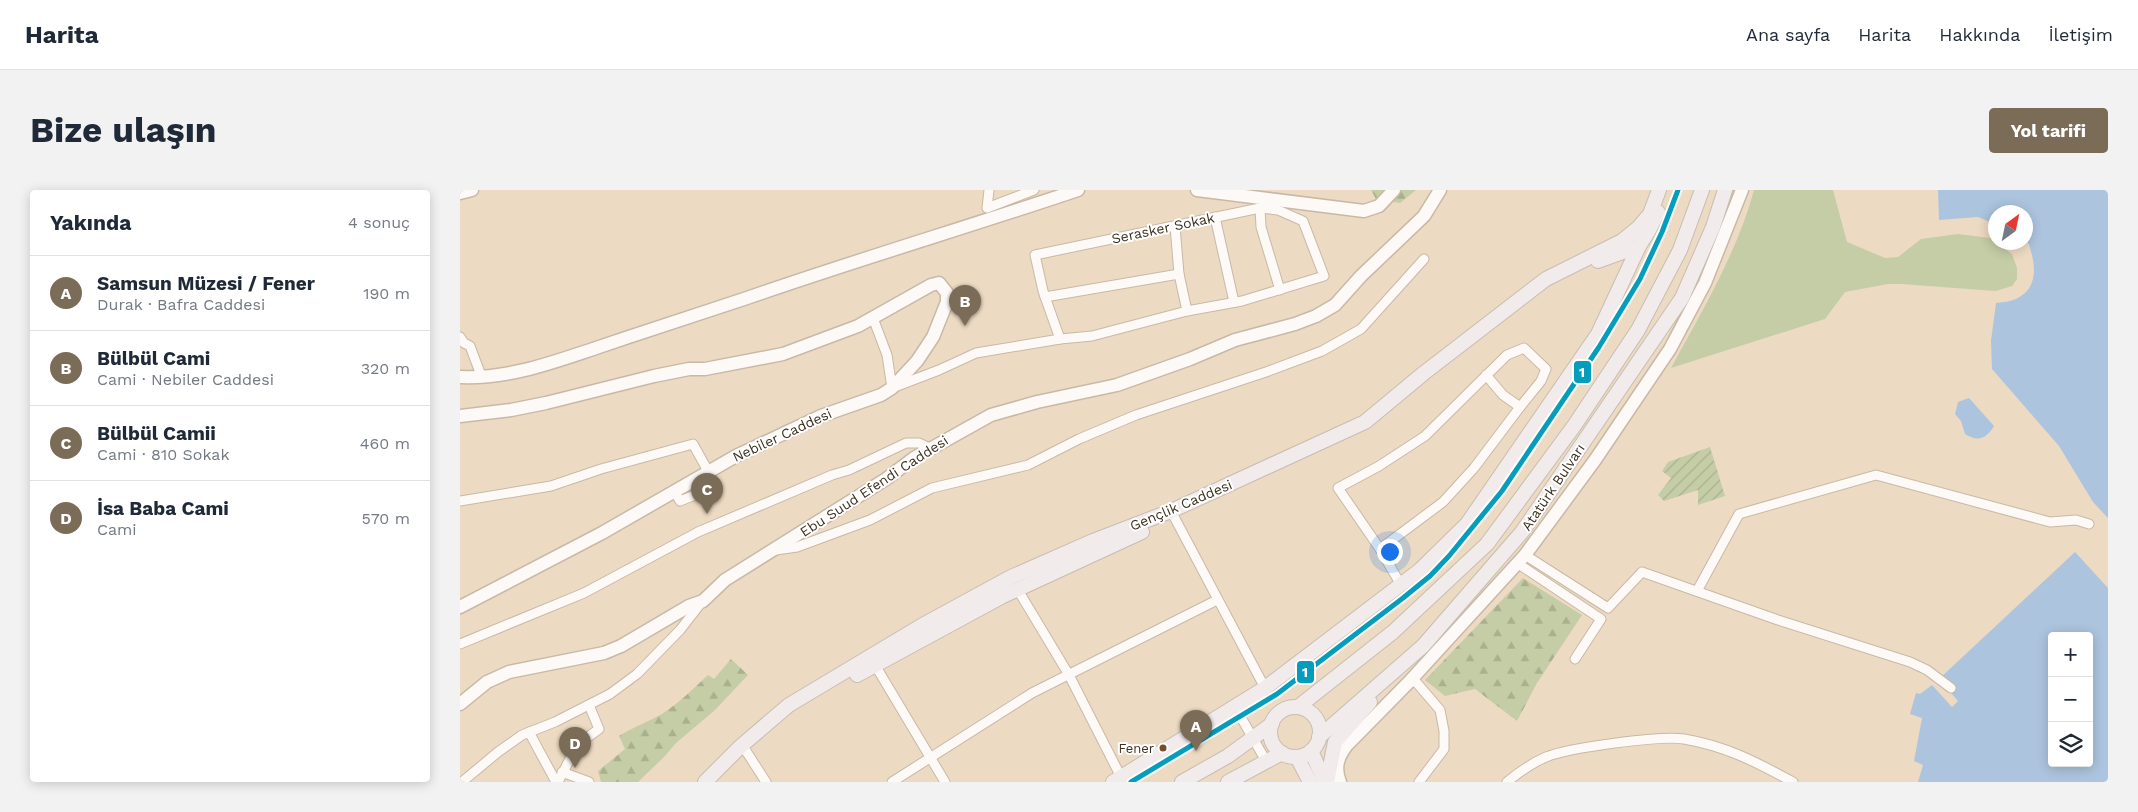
<!DOCTYPE html>
<html lang="tr">
<meta charset="utf-8">
<style>
:root{--surface:#fff;--page:#f2f2f3;--text:#1f2937;--muted:#747a83;--line:#e0e1e3;--accent:#7b6c58}
body{margin:0;font-family:"Work Sans",sans-serif;background:var(--page);color:var(--text)}
.controls{position:absolute;right:15px;bottom:15px;display:grid;overflow:hidden;border-radius:5px;box-shadow:0 2px 12px #0003}
.controls button{width:45px;height:45px;display:grid;place-items:center;padding:0;border:0;border-bottom:1px solid var(--line);background:var(--surface);color:var(--text);font:25px sans-serif}
.compass{position:absolute;left:1528px;top:15px;width:45px;height:45px;border-radius:50%;background:var(--surface);box-shadow:0 2px 12px #0003;rotate:33deg}
.you{position:absolute;left:929px;top:361px;width:18px;height:18px;margin:-12px;border:4px solid #fff;border-radius:50%;background:#1a73e8;box-shadow:0 0 0 8px #1a73e833}
.badge{display:grid;place-items:center;width:32px;height:32px;border-radius:50%;background:var(--accent);color:#fff;font-size:16px;font-weight:700}
.pin{position:absolute;translate:-50% -41px;filter:drop-shadow(0 1px 2px #0008)}
.pin::after{content:'';position:absolute;top:26px;width:18px;height:15px;background:inherit;clip-path:polygon(0 0,100% 0,50% 100%)}
.list{margin:0;padding:0;list-style:none}
h2{display:flex;justify-content:space-between;align-items:center;height:65px;margin:0;padding:0 20px;font-size:21px}
h2 small{font-size:16px;font-weight:400;color:var(--muted)}
.list li{display:grid;grid-template-columns:32px 1fr auto;gap:15px;align-items:center;box-sizing:border-box;height:75px;padding:0 20px;border-top:1px solid var(--line)}
.list b{display:block;font-size:19px;white-space:nowrap}
.list p{margin:0;font-size:16px;white-space:nowrap;color:var(--muted)}
.list em{font-size:16px;font-style:normal;color:var(--muted)}
.icon{flex:none;width:28px;height:28px;fill:none;stroke:currentColor;stroke-width:2;stroke-linecap:round;stroke-linejoin:round}
.map{position:relative;flex:none;width:1648px;height:592px;overflow:hidden;border-radius:5px}
header{display:flex;align-items:center;gap:30px;box-sizing:border-box;height:70px;padding:0 25px;background:var(--surface);border-bottom:1px solid var(--line)}
header strong{font-size:24px}
nav{display:flex;gap:28px;margin-inline-start:auto;font-size:18px}
.intro{display:flex;align-items:center;justify-content:space-between;box-sizing:border-box;height:120px;padding:0 30px}
h1{margin:0;font-size:35px}
.button{padding:12px 22px;border-radius:5px;background:var(--accent);color:#fff;font-size:18px;font-weight:700}
main{display:flex;gap:30px;padding:0 30px}
aside{flex:1;background:var(--surface);border-radius:5px;box-shadow:0 2px 12px #0003}
.map>svg:first-child{display:block}
.grass{fill:url(#grass-tufts)}
.forest{fill:url(#forest-firs)}
.park{fill:#c5cda6}
.garden{fill:url(#garden-furrows)}
.water{fill:#acc4de;fill-rule:evenodd}
.lines{fill:none;stroke-linecap:round;stroke-linejoin:round}
.street-casing{stroke:#c8b9a7;stroke-width:11}
.secondary-casing{stroke:#c8b9a7;stroke-width:15}
.primary-casing{stroke:#c7bdb1;stroke-width:16}
.street{stroke:#fcf9f6;stroke-width:9}
.secondary{stroke:#fcf9f6;stroke-width:12}
.primary{stroke:#f1ebec;stroke-width:14}
.tram-1-casing{stroke:#fff;stroke-width:9}
.tram-1{stroke:#069dbc;stroke-width:5}
.bus-dot{fill:#7a4b2a;stroke:#fff;stroke-width:2}
.labels{text-anchor:middle;stroke-width:4;stroke-linejoin:round;paint-order:stroke}
.bus-label{font-size:13px;fill:#3e311f;stroke:#fff;text-anchor:end}
.street-label{font-size:14px;fill:#3e311f;stroke:#fff}
.line-badge{stroke:#fff;stroke-width:2}
.badge-label{font-size:14px;text-anchor:middle;font-weight:bold;fill:#fff}
</style>
<header>
<strong>Harita</strong>
<nav><a>Ana sayfa</a><a>Harita</a><a>Hakkında</a><a>İletişim</a></nav>
</header>
<div class="intro"><h1>Bize ulaşın</h1><a class="button">Yol tarifi</a></div>
<main>
<aside>
<h2>Yakında<small>4 sonuç</small></h2>
<ul class="list">
<li><span class="badge">A</span><div><b>Samsun Müzesi / Fener</b><p>Durak · Bafra Caddesi</p></div><em>190 m</em></li>
<li><span class="badge">B</span><div><b>Bülbül Cami</b><p>Cami · Nebiler Caddesi</p></div><em>320 m</em></li>
<li><span class="badge">C</span><div><b>Bülbül Camii</b><p>Cami · 810 Sokak</p></div><em>460 m</em></li>
<li><span class="badge">D</span><div><b>İsa Baba Cami</b><p>Cami</p></div><em>570 m</em></li>
</ul>
</aside>
<div class="map">
<svg width="1648" height="592" viewBox="0 0 1648 592">
<defs>
<pattern id="grass-tufts" width="24" height="20" patternUnits="userSpaceOnUse" patternTransform="scale(1.25)"><rect width="24" height="20" fill="#c5cda6"/><path d="M3 7l-1-3M5 7V3M7 7l1-3M15 17l-1-3M17 17v-4M19 17l1-3" fill="none" stroke="#aab08e"/></pattern>
<pattern id="forest-firs" width="22" height="20" patternUnits="userSpaceOnUse" patternTransform="scale(1.25)"><rect width="22" height="20" fill="#c5cda6"/><path d="M5 1l3.5 6h-7zM16 11l3.5 6h-7z" fill="#aab08e"/></pattern>
<pattern id="garden-furrows" width="10" height="10" patternUnits="userSpaceOnUse" patternTransform="scale(1.25)"><rect width="10" height="10" fill="#c5cda6"/><path d="M-1 1l2-2M0 10L10 0M9 11l2-2" fill="none" stroke="#aab08e"/></pattern>
</defs>
<rect width="100%" height="100%" fill="#eddac2"/>
<!-- grass -->
<polygon class="grass" points="1269,0 1275,0 1251,65 1229,112 1202,160 1224,114"/>
<!-- forest -->
<g class="forest">
<polygon points="911,0 956,0 940,13 916,9"/>
<polygon points="1063,388 1122,425 1077,493 1057,531 1015,499 985,506 965,490"/>
<path d="M271,469L288,485L255,520L216,553L204,567L178,592H141L138,581L165,559L159,546C173,537 188,532 202,524C219,513 233,499 248,485L254,489Z"/>
</g>
<!-- park -->
<path class="park" d="M1294,0H1373L1387,52L1425,68L1438,67L1461,49L1498,44L1530,48L1552,64L1557,78V89L1552,96L1536,101L1441,94H1428L1385,102L1365,129L1211,178C1242,121 1277,63 1294,0Z"/>
<!-- garden -->
<polygon class="garden" points="1250,257 1265,306 1238,315 1238,300 1204,311 1198,305 1211,288 1202,281 1208,272"/>
<!-- water -->
<g class="water">
<path d="M1478,0H1648V328L1633,312L1599,256L1532,179L1531,151L1536,113C1567,112 1579,94 1572,65C1570,59 1570,54 1566,50V22H1536L1535,34L1518,27L1479,30Z"/>
<path d="M1509,208L1534,236C1526,249 1518,252 1505,244L1501,231L1495,224L1498,212Z"/>
<path d="M1615,362L1648,398V592H1458L1463,575L1454,571L1462,528L1450,524L1456,503L1460,504L1472,495L1492,517L1498,511L1479,489ZM1592,446H1629V573H1592Z"/>
</g>
<g class="lines">
<!-- street casing -->
<g class="street-casing">
<g id="street">
<polyline points="529,0 527,18 574,0"/>
<polygon points="800,18 818,20 843,31 864,86 782,111 727,121 632,146 600,149 583,101 575,65"/>
<polyline points="800,18 801,37 820,100"/>
<polyline points="755,27 774,112"/>
<polyline points="715,36 719,84 727,121"/>
<polyline points="585,107 719,84"/>
<polyline points="413,128 427,165 432,198 479,180 516,163 600,149"/>
<polyline points="0,147 4,153 10,156 22,188"/>
<polyline points="214,301 220,311 248,300"/>
<polyline points="0,311 91,296 141,279 233,254 248,281"/>
<polyline points="711,321 805,498"/>
<polyline points="920,359 983,312 1014,278 1060,217"/>
<polyline points="316,360 337,357 410,330 472,298 568,275 619,249 676,225 806,182 862,161 901,139 964,69"/>
<polyline points="1065,365 1148,418 1182,382 1318,430 1450,472 1467,480 1491,498"/>
<polyline points="1057,373 1141,429 1115,469"/>
<polyline points="941,395 920,359 878,298 919,276 965,246 1047,165 1064,158 1086,179 1081,191 1060,217 1043,205 1026,185"/>
<polyline points="558,400 609,485 661,587"/>
<polyline points="1237,401 1279,324 1416,285 1590,332 1616,330 1629,334"/>
<polyline points="0,454 124,403 238,342 372,285 389,280 446,253 459,253 470,258"/>
<polyline points="415,475 485,592"/>
<polyline points="949,492 956,492 980,520 984,541 984,559 959,592"/>
<polyline points="775,517 806,571"/>
<polyline points="69,542 96,592"/>
<polyline points="286,561 306,592"/>
<polyline points="102,582 129,592"/>
<polyline points="2,592 38,562 62,545 95,532 150,504 177,484 220,440 241,413"/>
<polyline points="98,592 117,555 139,539 129,515"/>
<polyline points="432,592 572,503 757,410"/>
<path d="M1047,592C1058,583 1072,573 1086,567C1108,558 1201,545 1224,549C1266,556 1296,572 1333,592"/>
</g>
</g>
<!-- secondary casing -->
<g class="secondary-casing">
<g id="secondary">
<polyline points="737,0 904,21 919,16 934,0"/>
<polyline points="0,3 12,0"/>
<path d="M0,187C48,189 91,173 136,158C186,141 236,125 287,108C396,70 508,37 618,0"/>
<polyline points="0,226 51,220 86,213 194,186 229,179 245,179 323,164 398,136 471,95 479,93 487,103 487,112 473,147 457,171 432,198 421,205 361,226 276,266 142,343 0,417"/>
<polyline points="0,514 27,492 49,482 144,463 161,456 229,416 243,411 265,390 426,289 454,268 531,225 577,212 657,195 730,169 775,150 835,134 856,126 875,115 901,86 964,26 980,0"/>
<path d="M880,592C874,577 878,567 887,555L949,492L1065,365L1135,270L1210,159L1245,93L1282,0"/>
</g>
</g>
<!-- primary casing -->
<g class="primary-casing">
<g id="primary">
<polyline points="1138,71 1179,56"/>
<polyline points="397,485 541,407 682,342"/>
<polyline points="838,517 933,442 1027,354 1114,236 1178,140 1220,60 1242,0"/>
<circle cx="835" cy="542" r="25"/>
<polyline points="859,547 963,456 1062,342 1222,108 1253,37 1265,0"/>
<polyline points="851,561 865,592"/>
<polyline points="837,567 850,592"/>
<polyline points="245,592 281,556 329,515 461,436 551,387 633,351 711,321 905,232 964,183 1086,89 1162,51 1178,38 1190,24 1199,0"/>
<polyline points="653,592 805,498 960,380 1007,334 1138,144 1179,56 1188,42 1198,22"/>
<polyline points="722,592 768,566 812,534"/>
<polyline points="768,592 822,563"/>
<polyline points="867,592 875,552 910,512"/>
</g>
</g>
<!-- street -->
<use href="#street" class="street"/>
<!-- secondary -->
<use href="#secondary" class="secondary"/>
<!-- primary -->
<use href="#primary" class="primary"/>
<!-- tram-1 casing -->
<g class="tram-1-casing">
<polyline id="tram-1" points="671,592 817,504 943,408 970,386 989,366 1042,301 1139,157 1180,89 1202,42 1218,0"/>
</g>
<!-- tram-1 -->
<use href="#tram-1" class="tram-1"/>
</g>
<!-- markers -->
<circle class="bus-dot" cx="703" cy="558" r="4.5"/>
<g class="labels">
<!-- bus labels -->
<g class="bus-label">
<text x="694" y="563">Fener</text>
</g>
<!-- street labels -->
<g class="street-label">
<text transform="translate(703 38) rotate(-12)" y="5">Serasker Sokak</text>
<text transform="translate(322 245) rotate(-25)" y="5">Nebiler Caddesi</text>
<text transform="translate(414 296) rotate(-33)" y="5">Ebu Suud Efendi Caddesi</text>
<text transform="translate(1093 297) rotate(-56)" y="5">Atatürk Bulvarı</text>
<text transform="translate(721 315) rotate(-23)" y="5">Gençlik Caddesi</text>
</g>
</g>
<g class="line-badge">
<rect x="1113" y="170" width="19" height="24" rx="5" fill="#069dbc"/>
<rect x="836" y="470" width="19" height="24" rx="5" fill="#069dbc"/>
</g>
<g class="badge-label">
<text x="1122" y="187">1</text>
<text x="845" y="487">1</text>
</g>
</svg>
<div class="controls">
<button>+</button>
<button>−</button>
<button><svg class="icon" aria-label="layers" viewBox="0 0 24 24"><path d="M12 4l9 5-9 5-9-5zM3 14l9 5 9-5"/></svg></button>
</div>
<svg class="compass" viewBox="-18 -18 36 36"><path d="M0-13l5 13h-10z" fill="#e53935"/><path d="M0 13l5-13h-10z" fill="#747a83"/></svg>
<div class="you"></div>
<div class="pin badge" style="left:736px;top:561px">A</div>
<div class="pin badge" style="left:505px;top:136px">B</div>
<div class="pin badge" style="left:247px;top:324px">C</div>
<div class="pin badge" style="left:115px;top:578px">D</div>
</div>
</main>
